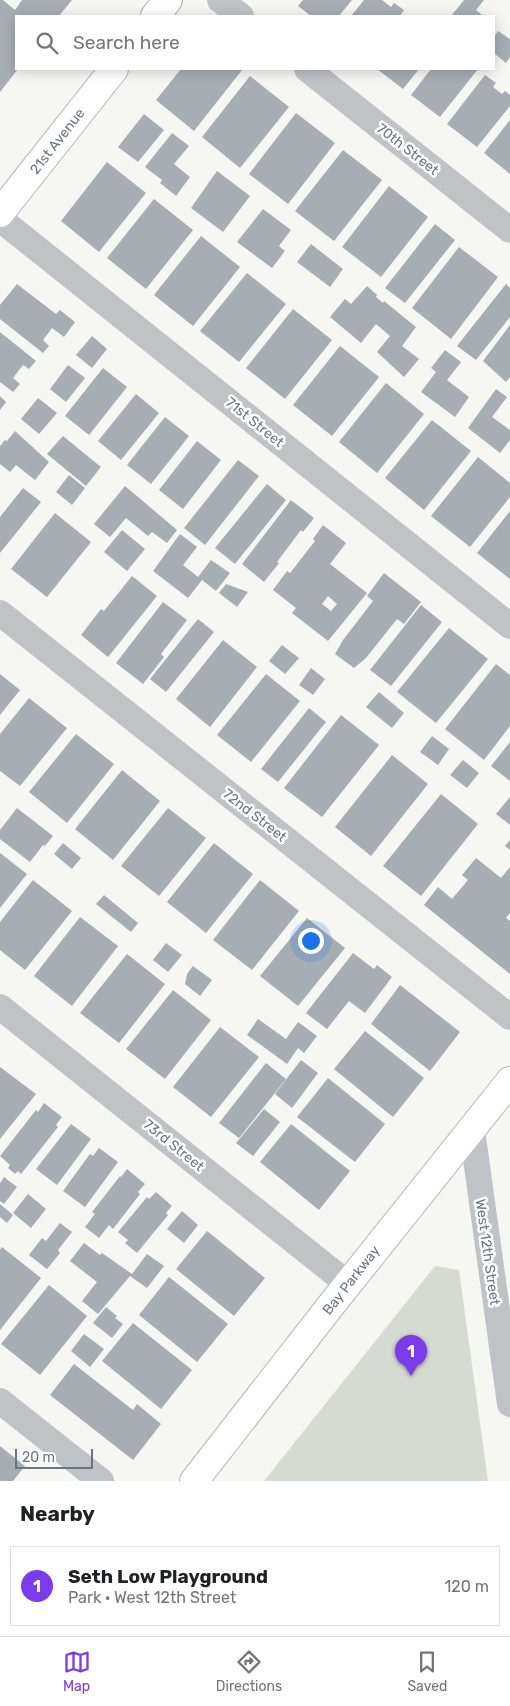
<!DOCTYPE html>
<meta charset="utf-8">
<style>
:root{--surface:#fff;--page:#f2f2f2;--text:#202124;--muted:#757577;--line:#e0e0e0;--accent:#7c3aed}
body{margin:0;font-family:Rubik,sans-serif;background:var(--page);color:var(--text)}
.scale{position:absolute;left:15px;bottom:12px;width:78px;box-sizing:border-box;padding-left:5px;border:2px solid #677782;border-top:0;font-size:14px;line-height:18px;white-space:nowrap;color:#677782;-webkit-text-stroke:4px #fff;paint-order:stroke}
.you{position:absolute;left:310px;top:940px;width:18px;height:18px;margin:-12px;border:4px solid #fff;border-radius:50%;background:#1a73e8;box-shadow:0 0 0 8px #1a73e833}
.badge{display:grid;place-items:center;width:32px;height:32px;border-radius:50%;background:var(--accent);color:#fff;font-size:16px;font-weight:700}
.pin{position:absolute;translate:-50% -41px;filter:drop-shadow(0 1px 2px #0008)}
.pin::after{content:'';position:absolute;top:26px;width:18px;height:15px;background:inherit;clip-path:polygon(0 0,100% 0,50% 100%)}
.list{margin:0;padding:0;list-style:none}
h2{display:flex;justify-content:space-between;align-items:center;height:65px;margin:0;padding:0 20px;font-size:21px}
h2 small{font-size:16px;font-weight:400;color:var(--muted)}
.list li{display:grid;grid-template-columns:32px 1fr auto;gap:15px;align-items:center;box-sizing:border-box;height:80px;margin:0 10px 10px;padding:0 10px;border:1px solid var(--line);border-radius:0px}
.list b{display:block;font-size:19px;white-space:nowrap}
.list p{margin:0;font-size:16px;white-space:nowrap;color:var(--muted)}
.list em{font-size:16px;font-style:normal;color:var(--muted)}
.icon{flex:none;width:28px;height:28px;fill:none;stroke:currentColor;stroke-width:2;stroke-linecap:round;stroke-linejoin:round}
.map{position:relative;flex:none;width:510px;height:1481px;overflow:hidden}
.search{position:absolute;background:var(--surface);box-shadow:0 2px 12px #0003;left:15px;right:15px;top:15px;height:55px;display:flex;align-items:center;gap:12px;box-sizing:border-box;padding:0 18px;border-radius:0px;color:var(--muted);font-size:19px}
.sheet{height:155px;background:var(--surface)}
nav{display:flex;justify-content:space-around;align-items:center;box-sizing:border-box;height:70px;border-top:1px solid var(--line);background:var(--surface);font-size:14px;color:var(--muted)}
nav a{display:grid;justify-items:center;gap:2px}
nav .on{color:var(--accent)}
.map>svg:first-child{display:block}
.green{fill:#d6dbd2}
.building{fill:#a7aeb3;fill-rule:evenodd}
.lines{fill:none;stroke-linecap:round;stroke-linejoin:round}
.secondary-casing{stroke:#b2b7bb;stroke-width:30}
.primary-casing{stroke:#b3b7ba;stroke-width:30}
.street{stroke:#bfc3c6;stroke-width:26}
.secondary{stroke:#fff;stroke-width:28}
.primary{stroke:#fff;stroke-width:28}
.labels{text-anchor:middle;stroke-width:5;stroke-linejoin:round;paint-order:stroke}
.street-label{font-size:14px;fill:#677782;stroke:#fff}
</style>
<div class="map">
<svg width="510" height="1481" viewBox="0 0 510 1481">
<rect width="100%" height="100%" fill="#f6f6f3"/>
<!-- green -->
<polygon class="green" points="435,1266 459,1270 488,1481 264,1481"/>
<!-- building -->
<g class="building">
<polygon points="0,0 3,0 15,10 22,0 72,0 59,16 16,16 16,69 18,69 0,92"/>
<polygon points="303,0 352,0 339,16 311,16 298,6"/>
<polygon points="364,0 382,0 391,7 394,3 404,10 400,16 351,16"/>
<polygon points="464,0 484,0 476,10 482,15 481,16 451,16"/>
<polygon points="498,31 510,39 510,57 506,63 494,53 494,37"/>
<polygon points="181,69 240,69 242,70 194,131 156,100"/>
<polygon points="377,69 419,69 403,89"/>
<polygon points="431,69 478,69 440,117 411,95"/>
<polygon points="485,75 496,83 493,87 502,94 505,91 510,95 510,106 477,147 447,124"/>
<polygon points="250,76 289,107 240,168 202,137"/>
<polygon points="296,113 335,143 288,204 249,174"/>
<polygon points="144,114 164,130 138,162 118,147"/>
<polygon points="510,120 510,174 484,153"/>
<polygon points="172,133 189,146 174,164 190,177 176,196 160,183 162,180 145,167"/>
<polygon points="343,150 382,180 334,241 295,211"/>
<polygon points="107,162 146,193 99,252 61,221"/>
<polygon points="217,171 250,196 223,232 191,208"/>
<polygon points="389,186 428,217 381,277 342,247"/>
<polygon points="154,199 193,230 146,289 107,258"/>
<polygon points="263,209 291,230 279,246 285,251 272,268 237,242"/>
<polygon points="435,224 455,240 405,303 385,288"/>
<polygon points="201,236 240,267 193,326 154,295"/>
<polygon points="311,244 343,269 330,287 297,262"/>
<polygon points="459,247 498,277 451,339 412,308"/>
<polygon points="247,273 286,304 239,362 200,331"/>
<polygon points="17,284 56,314 60,310 75,322 64,337 52,328 43,340 49,346 43,353 0,319 0,305"/>
<polygon points="506,284 510,288 510,317 476,360 457,346"/>
<polygon points="367,286 377,295 376,297 383,303 384,301 416,327 402,346 419,359 404,377 377,352 390,336 376,324 361,343 330,317 345,299 351,304"/>
<polygon points="293,309 332,340 285,399 246,368"/>
<polygon points="510,325 510,377 506,382 483,361"/>
<polygon points="0,332 36,361 29,369 23,365 13,378 20,384 13,392 0,382"/>
<polygon points="92,336 107,349 92,368 76,355"/>
<polygon points="340,346 379,377 332,436 293,405"/>
<polygon points="445,350 461,362 447,380 469,397 455,417 421,392 436,372 431,368"/>
<polygon points="68,365 85,378 66,402 50,389"/>
<polygon points="103,368 127,387 89,435 65,416"/>
<polygon points="386,383 424,414 377,473 339,442"/>
<polygon points="496,389 507,397 492,417 510,430 510,440 500,453 468,428"/>
<polygon points="136,394 159,413 121,460 98,441"/>
<polygon points="0,396 6,402 0,410"/>
<polygon points="38,398 57,413 39,434 21,419"/>
<polygon points="165,417 189,436 151,484 127,465"/>
<polygon points="432,420 471,451 424,510 385,478"/>
<polygon points="15,431 49,462 35,480 16,465 10,472 0,464 0,446 5,440 7,441"/>
<polygon points="63,436 101,467 86,486 47,454"/>
<polygon points="197,441 221,460 183,509 159,490"/>
<polygon points="478,457 510,483 510,497 470,547 431,516"/>
<polygon points="238,460 259,476 205,545 184,528"/>
<polygon points="69,475 85,488 72,505 56,492"/>
<polygon points="267,484 286,500 235,564 215,548"/>
<polygon points="125,486 177,530 167,543 152,532 148,536 126,518 110,537 94,524"/>
<polygon points="23,488 41,502 0,553 0,517"/>
<polygon points="291,500 314,518 303,532 301,530 277,562 279,563 264,582 242,564"/>
<polygon points="510,511 510,579 477,553"/>
<polygon points="55,513 91,542 47,597 11,569"/>
<path d="M323,525L346,543L330,564L367,593L328,641L292,613L296,608L273,590L287,571L290,573L315,541L313,539ZM328,596L337,604L331,611L322,604Z"/>
<polygon points="122,530 145,549 127,571 104,552"/>
<polygon points="180,534 197,547 183,565 198,577 211,560 230,573 216,591 202,580 188,598 153,571"/>
<polygon points="384,573 421,602 404,624 397,619 366,658 354,668 335,654 343,640 373,601 367,596"/>
<polygon points="132,576 157,596 108,657 81,635 101,609 104,611"/>
<polygon points="226,584 248,592 237,607 219,593"/>
<polygon points="163,602 187,620 161,654 164,657 143,684 116,663"/>
<polygon points="421,605 442,622 391,686 370,670"/>
<polygon points="198,619 214,632 166,692 150,679"/>
<polygon points="449,628 488,659 436,723 397,692"/>
<polygon points="223,640 257,667 210,727 176,699"/>
<polygon points="282,645 299,658 285,674 269,661"/>
<polygon points="496,664 510,675 510,726 484,760 445,729"/>
<polygon points="311,668 325,679 313,695 299,685"/>
<polygon points="0,674 20,690 0,715"/>
<polygon points="266,674 300,701 251,762 217,735"/>
<polygon points="379,692 404,713 392,728 366,707"/>
<polygon points="29,698 67,728 20,786 0,771 0,734"/>
<polygon points="309,708 326,722 278,782 261,769"/>
<polygon points="341,715 379,745 322,817 284,788"/>
<polygon points="76,734 114,764 67,823 29,792"/>
<polygon points="432,736 449,749 438,765 420,752"/>
<polygon points="510,742 510,781 491,766"/>
<polygon points="392,755 428,784 371,856 335,827"/>
<polygon points="463,760 479,773 467,788 450,775"/>
<polygon points="122,770 160,801 113,860 75,829"/>
<polygon points="441,794 478,824 421,896 383,866"/>
<polygon points="510,797 510,825 496,814"/>
<polygon points="17,808 53,836 45,846 43,845 30,862 0,839 0,830"/>
<polygon points="168,808 206,838 159,896 121,866"/>
<polygon points="510,840 510,850 505,846"/>
<polygon points="63,843 81,858 72,869 54,854"/>
<polygon points="214,843 253,874 206,933 167,902"/>
<polygon points="0,853 27,874 0,908"/>
<polygon points="476,858 501,878 510,867 510,913 506,918 510,921 510,974 424,905 438,887 452,899 468,880 462,875"/>
<polygon points="33,880 72,911 25,970 0,950 0,922"/>
<polygon points="260,880 299,911 252,970 213,940"/>
<polygon points="104,895 138,923 131,932 96,904"/>
<polygon points="80,917 118,946 72,1006 34,976"/>
<polygon points="307,918 345,948 298,1006 260,976"/>
<polygon points="166,943 182,955 168,972 153,960"/>
<polygon points="353,953 374,969 377,965 392,977 365,1013 349,1001 327,1029 306,1013"/>
<polygon points="127,954 165,984 119,1043 80,1013"/>
<polygon points="193,966 212,980 200,996 185,984 187,974"/>
<polygon points="400,985 460,1032 430,1071 371,1024"/>
<polygon points="173,990 211,1020 165,1079 126,1049"/>
<polygon points="258,1019 286,1039 298,1022 317,1036 304,1053 298,1048 287,1064 247,1035"/>
<polygon points="220,1027 259,1057 211,1117 173,1087"/>
<polygon points="365,1031 424,1078 393,1117 334,1069"/>
<polygon points="301,1060 318,1073 292,1108 275,1094"/>
<polygon points="266,1063 286,1079 239,1138 219,1123"/>
<polygon points="0,1067 36,1094 0,1139"/>
<polygon points="328,1078 385,1124 355,1162 297,1117"/>
<polygon points="44,1103 62,1117 56,1125 58,1127 21,1174 18,1171 15,1174 8,1168 10,1165 0,1156 36,1110 38,1112"/>
<polygon points="264,1109 280,1122 253,1156 236,1143"/>
<polygon points="71,1124 91,1139 57,1185 36,1169"/>
<polygon points="291,1124 350,1171 319,1210 260,1162"/>
<polygon points="99,1148 118,1162 85,1207 63,1191 90,1154 93,1156"/>
<polygon points="127,1169 145,1184 138,1192 140,1194 113,1229 109,1225 99,1238 85,1227 95,1214 92,1212 120,1176 121,1177"/>
<polygon points="4,1177 17,1187 4,1204 0,1201 0,1183"/>
<polygon points="156,1192 172,1206 166,1213 168,1215 137,1253 125,1243 128,1240 118,1232 147,1197 149,1199"/>
<polygon points="28,1194 46,1209 31,1228 13,1213"/>
<polygon points="0,1204 13,1215 7,1223 0,1217"/>
<polygon points="182,1211 198,1225 184,1243 167,1229"/>
<polygon points="60,1223 72,1232 58,1250 60,1253 47,1269 29,1255 42,1238 46,1241"/>
<polygon points="207,1231 265,1278 234,1316 176,1269"/>
<polygon points="84,1243 100,1255 102,1253 132,1274 147,1254 164,1266 147,1288 130,1276 98,1314 82,1301 97,1282 70,1261"/>
<polygon points="2,1247 41,1278 0,1330 0,1250"/>
<polygon points="169,1277 228,1324 197,1362 139,1315"/>
<polygon points="49,1285 87,1316 40,1375 1,1344"/>
<polygon points="106,1307 117,1316 115,1318 123,1324 112,1338 93,1323"/>
<polygon points="133,1323 192,1370 161,1409 102,1361"/>
<polygon points="84,1334 104,1349 90,1367 71,1351"/>
<polygon points="74,1364 133,1410 137,1404 161,1424 133,1460 50,1395"/>
<polygon points="0,1446 25,1466 13,1481 0,1481"/>
</g>
<g class="lines">
<!-- secondary casing -->
<g class="secondary-casing">
<g id="secondary">
<polyline points="155,16 168,0"/>
<polyline points="0,213 114,69"/>
</g>
</g>
<!-- primary casing -->
<g class="primary-casing">
<polyline id="primary" points="194,1481 332,1304 510,1081"/>
</g>
<!-- street -->
<g class="street">
<polyline points="220,0 241,16"/>
<polyline points="307,69 510,230"/>
<polyline points="0,219 510,626"/>
<polyline points="0,613 510,1017"/>
<polyline points="0,1007 348,1284"/>
<polyline points="472,1130 510,1404"/>
<polyline points="0,1401 101,1481"/>
</g>
<!-- secondary -->
<use href="#secondary" class="secondary"/>
<!-- primary -->
<use href="#primary" class="primary"/>
</g>
<g class="labels">
<!-- street labels -->
<g class="street-label">
<text transform="translate(57 141) rotate(-52)" y="5">21st Avenue</text>
<text transform="translate(408 149) rotate(38)" y="5">70th Street</text>
<text transform="translate(255 422) rotate(39)" y="5">71st Street</text>
<text transform="translate(255 815) rotate(38)" y="5">72nd Street</text>
<text transform="translate(174 1145) rotate(39)" y="5">73rd Street</text>
<text transform="translate(488 1252) rotate(82)" y="5">West 12th Street</text>
<text transform="translate(351 1280) rotate(-52)" y="5">Bay Parkway</text>
</g>
</g>
</svg>
<div class="scale">20 m</div>
<div class="you"></div>
<div class="pin badge" style="left:411px;top:1376px">1</div>
<div class="search"><svg class="icon" aria-label="search" viewBox="0 0 24 24"><circle cx="10" cy="10" r="6"/><path d="M15 15l6 6"/></svg>Search here</div>
</div>
<section class="sheet">
<h2>Nearby<small></small></h2>
<ul class="list">
<li><span class="badge">1</span><div><b>Seth Low Playground</b><p>Park · West 12th Street</p></div><em>120 m</em></li>
</ul>
</section>
<nav>
<a class="on"><svg class="icon" aria-label="map" viewBox="0 0 24 24"><path d="M3 6l6-2 6 2 6-2v14l-6 2-6-2-6 2zM9 4v14M15 6v14"/></svg>Map</a>
<a><svg class="icon" aria-label="directions" viewBox="0 0 24 24"><path d="M12 3l9 9-9 9-9-9zM9 14v-3h6M13 9l2 2-2 2"/></svg>Directions</a>
<a><svg class="icon" aria-label="saved" viewBox="0 0 24 24"><path d="M7 4h10v16l-5-4-5 4z"/></svg>Saved</a>
</nav>
